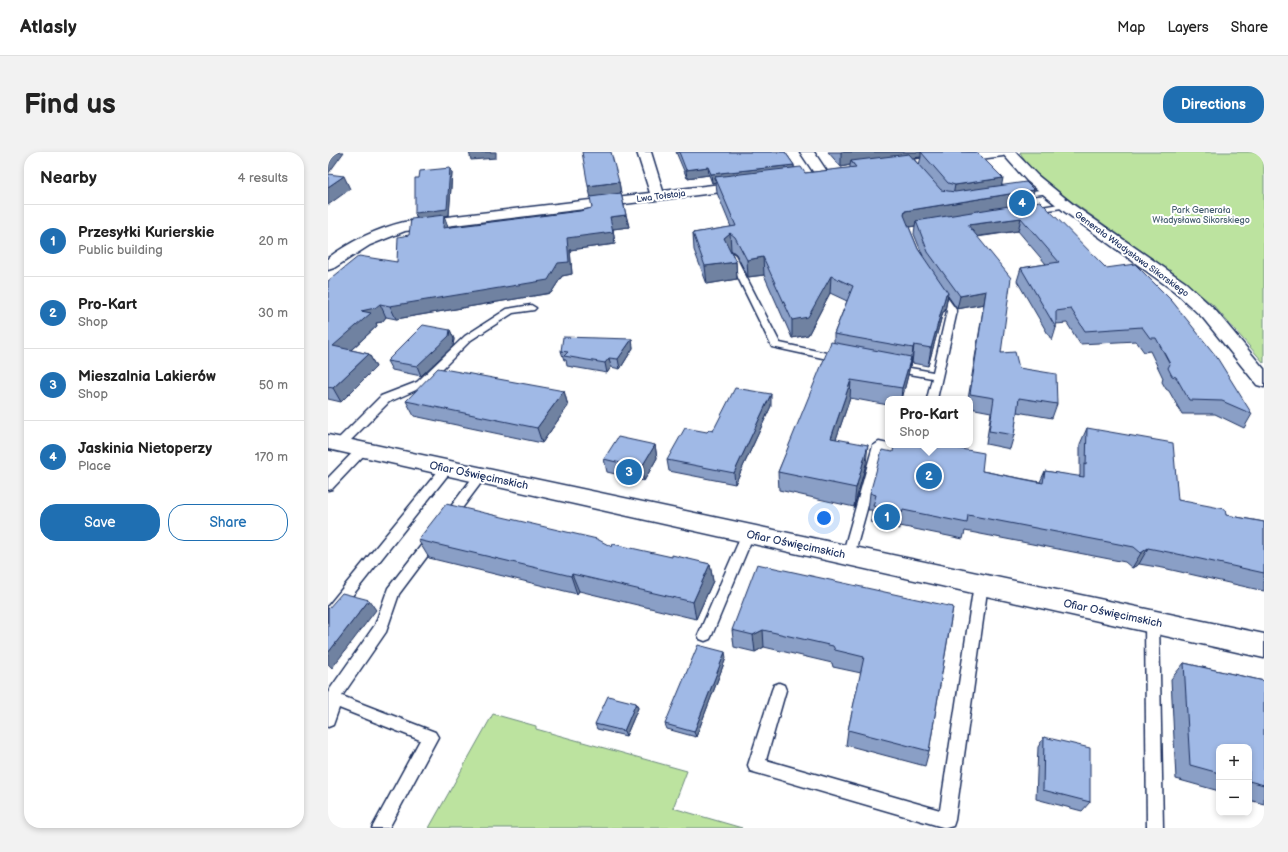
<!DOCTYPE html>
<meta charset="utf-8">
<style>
:root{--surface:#fff;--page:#f2f2f2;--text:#222;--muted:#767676;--line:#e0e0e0;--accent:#1f6fb2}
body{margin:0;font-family:"Balsamiq Sans",sans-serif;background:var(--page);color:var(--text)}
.controls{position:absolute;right:12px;bottom:12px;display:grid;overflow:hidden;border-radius:8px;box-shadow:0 2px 6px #0003}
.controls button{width:36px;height:36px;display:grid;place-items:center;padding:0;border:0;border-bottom:1px solid var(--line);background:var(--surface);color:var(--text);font:20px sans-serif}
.you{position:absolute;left:496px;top:366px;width:14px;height:14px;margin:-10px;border:3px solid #fff;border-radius:50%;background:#1a73e8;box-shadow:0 0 0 6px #1a73e833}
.badge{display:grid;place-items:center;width:26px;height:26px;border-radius:50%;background:var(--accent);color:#fff;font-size:13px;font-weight:700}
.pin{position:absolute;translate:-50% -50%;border:2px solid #fff;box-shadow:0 1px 4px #0006}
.popup{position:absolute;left:557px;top:244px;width:88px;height:52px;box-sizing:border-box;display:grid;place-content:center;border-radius:8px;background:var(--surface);filter:drop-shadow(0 1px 3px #0005);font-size:13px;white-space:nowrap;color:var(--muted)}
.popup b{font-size:15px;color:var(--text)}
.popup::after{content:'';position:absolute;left:50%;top:100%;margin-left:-8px;border:8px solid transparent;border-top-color:var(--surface)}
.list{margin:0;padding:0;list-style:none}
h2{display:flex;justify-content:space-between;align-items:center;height:52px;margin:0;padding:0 16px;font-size:17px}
h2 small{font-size:13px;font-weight:400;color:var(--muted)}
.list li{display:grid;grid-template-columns:26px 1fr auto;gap:12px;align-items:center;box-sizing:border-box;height:72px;padding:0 16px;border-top:1px solid var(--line)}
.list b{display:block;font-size:15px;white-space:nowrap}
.list p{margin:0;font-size:13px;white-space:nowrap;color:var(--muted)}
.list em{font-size:13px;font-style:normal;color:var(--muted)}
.actions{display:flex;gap:8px;padding:12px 16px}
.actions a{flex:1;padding:9px 0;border:1px solid var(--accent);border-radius:16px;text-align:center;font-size:14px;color:var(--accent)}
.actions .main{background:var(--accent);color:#fff}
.map{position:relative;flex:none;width:936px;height:676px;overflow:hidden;border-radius:16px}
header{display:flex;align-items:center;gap:24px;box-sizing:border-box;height:56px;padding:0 20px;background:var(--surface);border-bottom:1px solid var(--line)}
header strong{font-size:19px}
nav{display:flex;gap:22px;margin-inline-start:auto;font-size:14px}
.intro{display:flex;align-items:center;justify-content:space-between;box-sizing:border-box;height:96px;padding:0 24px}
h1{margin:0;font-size:28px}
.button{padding:10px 18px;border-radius:16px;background:var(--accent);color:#fff;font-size:14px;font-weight:700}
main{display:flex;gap:24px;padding:0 24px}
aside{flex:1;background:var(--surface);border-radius:16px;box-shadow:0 2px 6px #0003}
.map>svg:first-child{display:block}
.green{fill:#bce39f;stroke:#6c897e}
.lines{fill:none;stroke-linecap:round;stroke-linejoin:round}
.lane-casing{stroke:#1b2f5e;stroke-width:3}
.street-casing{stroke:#1b2f5e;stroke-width:3}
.secondary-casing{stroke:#1b2f5e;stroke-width:3}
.lane{fill:#fff;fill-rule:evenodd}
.street{fill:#fff;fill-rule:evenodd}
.secondary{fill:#fff;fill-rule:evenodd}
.wall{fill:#8a9fc6;stroke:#1b2f5e;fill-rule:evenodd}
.shaded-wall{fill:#7082a1;stroke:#1b2f5e}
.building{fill:#a0b9e6;stroke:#1b2f5e}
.labels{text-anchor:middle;stroke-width:4;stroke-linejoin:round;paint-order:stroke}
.far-street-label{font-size:9px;fill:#1b2f5e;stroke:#fff}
.far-park-label{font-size:9px;fill:#435c6e;stroke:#fff}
.street-label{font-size:11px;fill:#1b2f5e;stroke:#fff}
</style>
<header>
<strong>Atlasly</strong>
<nav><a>Map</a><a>Layers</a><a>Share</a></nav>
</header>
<div class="intro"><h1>Find us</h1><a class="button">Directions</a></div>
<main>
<aside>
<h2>Nearby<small>4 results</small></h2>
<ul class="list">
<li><span class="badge">1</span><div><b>Przesyłki Kurierskie</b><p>Public building</p></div><em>20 m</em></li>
<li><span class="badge">2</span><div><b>Pro-Kart</b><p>Shop</p></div><em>30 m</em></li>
<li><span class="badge">3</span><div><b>Mieszalnia Lakierów</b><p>Shop</p></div><em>50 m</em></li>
<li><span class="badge">4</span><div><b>Jaskinia Nietoperzy</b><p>Place</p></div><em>170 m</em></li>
</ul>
<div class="actions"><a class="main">Save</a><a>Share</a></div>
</aside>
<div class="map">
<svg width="936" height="676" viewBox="0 0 936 676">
<rect width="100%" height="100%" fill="#fff"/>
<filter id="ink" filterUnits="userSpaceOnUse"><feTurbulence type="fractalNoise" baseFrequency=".025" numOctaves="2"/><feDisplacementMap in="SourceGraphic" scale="8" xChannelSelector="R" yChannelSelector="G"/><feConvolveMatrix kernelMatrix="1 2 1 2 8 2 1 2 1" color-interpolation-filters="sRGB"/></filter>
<g filter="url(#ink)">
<!-- green -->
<g class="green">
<polygon points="692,0 936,0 936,211 885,153 845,121 716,30 697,10"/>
<polygon points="165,562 208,574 208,577 359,619 345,656 414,676 101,676"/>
</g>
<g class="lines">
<!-- lane casing -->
<g class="lane-casing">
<g id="lane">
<polygon points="719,37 723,39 722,41 690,45 686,43 690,41"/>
<polygon points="737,51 741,53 740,55 702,61 698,59 702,57"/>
<polygon points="403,100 407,103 452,191 517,205 518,207 517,209 513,210 444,195 399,103"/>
<polygon points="610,136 613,137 629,159 609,247 599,247 604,226 565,219 560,216 565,213 605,220 619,159 605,139"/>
<polygon points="203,153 208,156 206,158 185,161 143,188 97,234 61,250 15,296 7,296 5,293 7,290 53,244 89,230 137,184 179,157"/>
<polygon points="551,290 560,292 560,293 588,296 588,293 600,293 596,304 592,305 555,299 526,404 525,408 520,409 515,408 514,404 545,294"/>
<polygon points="34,294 38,295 40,298 38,301 4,337 0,338 0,326 30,295"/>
<polygon points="119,312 123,313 125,316 123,319 5,468 0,470 0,454 115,313"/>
<polygon points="152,320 156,321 158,324 156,327 123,371 119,373 115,371 113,368 115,365 148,321"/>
<polygon points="420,377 424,379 426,382 384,483 382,487 377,489 372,487 370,483 414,382 416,379"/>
<polygon points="106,381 110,382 112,386 110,390 71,442 58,480 14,544 107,580 110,585 61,676 44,676 92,588 11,556 5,573 0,575 0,541 2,537 47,473 60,436 102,382"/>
<polygon points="653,426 658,428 660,432 627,668 625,674 618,676 422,619 420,613 444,538 446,533 451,531 456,533 458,538 438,608 612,658 646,432 648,428"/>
<polygon points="824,464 829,466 831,470 835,676 819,676 817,470 819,466"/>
</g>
</g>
<!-- street casing -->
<g class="street-casing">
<g id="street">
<path d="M309,0H323L335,39L418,29L423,30L425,33L423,36L418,37L77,79L42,93L6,116L0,118V106C23,89 48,77 76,70L322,41Z"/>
<polygon points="472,0 486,0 502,24 500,27 490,27"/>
<polygon points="645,0 682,0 675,4 560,19 555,18 553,15 555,12 560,11"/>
</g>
</g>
<!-- secondary casing -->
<g class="secondary-casing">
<g id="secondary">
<polygon points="673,0 687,0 709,23 747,54 858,131 887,158 936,217 936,235 929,233 875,166 846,139 737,60 699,29"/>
<polygon points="0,283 936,482 936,506 0,297"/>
</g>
</g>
<!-- lane -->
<use href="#lane" class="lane"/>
<!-- street -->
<use href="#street" class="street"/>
<!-- secondary -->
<use href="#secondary" class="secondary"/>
</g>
<!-- wall -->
<g class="wall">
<path d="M348,0H457L466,13V15L477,21L522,16V13L513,15L500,0H649L674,33L703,51L778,116L924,262L916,276L887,262H854L841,239L838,237L834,230L835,226L822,199L816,200L808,189L752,192L739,171L728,172V176L724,189L689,129L693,116L718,112L690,79L649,85L673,201L691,216L729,252L724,266L689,260L686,283L682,297L658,292L663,260L642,256V247H640L656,152L629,157L620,144L617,159L615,160L600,214L584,211L583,214H582L580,223L574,247H560V253L522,246L508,287L538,312L526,355L451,338L450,320L506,190V182L519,149L502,141L480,183L464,186L436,123L420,125L408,102L403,98V99L408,110L409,127L379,132L366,98L365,81L403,75L389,41L388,30L384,31L381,23L359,26ZM593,5L591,13L585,6ZM587,74L586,82L595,104L590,97L581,75Z"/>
<polygon points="124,21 121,63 116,64 120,75 252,59 264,56 291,30 293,41 298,63 301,75 285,77 287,92 242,98 244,122 234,124 223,141 68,167 58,165 54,170 48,171 49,174 23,198 41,202 48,215 13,250 0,247 0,129 69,110 89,66 87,61"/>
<polygon points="122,178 126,187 125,194 93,224 64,218 59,209"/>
<polygon points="304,187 305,196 292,217 283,215 279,221 239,214 238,208 236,208 233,199"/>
<polygon points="236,239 240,254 214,291 86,264 78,249"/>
<polygon points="443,254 407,332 341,319 339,308 379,280 385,279"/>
<polygon points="759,276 850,348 898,363 936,370 936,439 835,416 811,412 804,416 797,410 637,379 635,387 572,374 572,377 543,370 544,358 540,358 542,341 654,319 712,330 717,319 751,325 752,323 752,292"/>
<polygon points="327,293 329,306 316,329 279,320 276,307"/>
<polygon points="90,388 284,395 382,412 385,429 368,467 251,439 249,442 101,406"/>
<polygon points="625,455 601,599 597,614 518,593 520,578 533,521 505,515 504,511 436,495 427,500 406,495 404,478"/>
<polygon points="398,506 368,585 339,577 337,572"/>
<polygon points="856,511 936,529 936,652 921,648 921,595 891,595 891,639 848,627 843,527"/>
<polygon points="308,551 310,556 298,584 269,577 267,572"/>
<polygon points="716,585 762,650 754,659 708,647 710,595"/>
</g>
<!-- shaded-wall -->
<g class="shaded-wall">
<polygon points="1,0 16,0 0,22 0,1"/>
<polygon points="141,0 168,0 168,6 143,8"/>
<polygon points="513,0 593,0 593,5 526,13 523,9 522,13 513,15"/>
<polygon points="466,13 466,21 387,25 388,30 384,31 383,22"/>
<polygon points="380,15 381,23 359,26 358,18"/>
<polygon points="122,16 124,21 121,63 116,64 120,75 120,89 89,67 87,61"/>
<polygon points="16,24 22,37 0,53 0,35"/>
<polygon points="675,26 672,42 624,49 627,33"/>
<polygon points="291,30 293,42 263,46 260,34"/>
<polygon points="706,38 702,55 588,69 587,74 575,76 576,63 577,59"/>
<polygon points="298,63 301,75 285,77 287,92 242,98 244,122 234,124 223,141 68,167 62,154 239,86 282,65"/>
<polygon points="693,66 690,79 637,86 640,73"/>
<polygon points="402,81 403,98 398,104 396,86"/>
<polygon points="435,105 436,123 420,125 419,108"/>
<polygon points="408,110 409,127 379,132 377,114"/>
<polygon points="503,124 502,141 480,183 464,186 464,168"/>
<polygon points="658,139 656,152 629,157 632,144"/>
<polygon points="620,141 617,159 615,160 600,214 603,196 618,142"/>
<polygon points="52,152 58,165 54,170 48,171 49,174 13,207 5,194 33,159"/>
<polygon points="122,178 126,187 125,194 93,224 89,214"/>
<polygon points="304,187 305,196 292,217 290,207"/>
<polygon points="586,193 584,211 583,214 585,196"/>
<polygon points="41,202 48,215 13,250 5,236"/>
<polygon points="583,205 580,223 574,247 573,247 574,236"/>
<polygon points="281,206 283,215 279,221 277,211"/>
<polygon points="523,228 522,246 502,305 503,286"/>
<polygon points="236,239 240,254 214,291 209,276"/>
<polygon points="443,242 443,254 407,332 406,321"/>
<polygon points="327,293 329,306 316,329 313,316"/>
<polygon points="540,293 538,312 526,355 528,336"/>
<polygon points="820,396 811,412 804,416 813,401"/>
<polygon points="382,412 385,429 368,467 365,450"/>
<polygon points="244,422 251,439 249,442 243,424"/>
<polygon points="41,448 48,458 4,516 0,512 0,501"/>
<polygon points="435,478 436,495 427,500 425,483"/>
<polygon points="397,500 398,506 368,585 366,580"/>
<polygon points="308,551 310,556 298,584 296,579"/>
</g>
<!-- building -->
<g class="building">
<polygon points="254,0 283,0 291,30 260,34"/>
<polygon points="351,0 457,0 466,13 383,22 380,15 358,18"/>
<polygon points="593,0 649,0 675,26 627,33 620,31"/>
<polygon points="581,2 613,38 627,40 698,30 706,38 577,59 576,63 590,97 620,141 618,142 603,196 586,193 585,196 506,182 525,134 503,124 480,165 464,168 435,105 419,108 407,85 402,81 396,86 408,110 377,114 365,81 408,74 387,25 473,15 477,21 528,15 523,9"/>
<polygon points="122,16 119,57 87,61 87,26 91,26 92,19"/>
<polygon points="0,22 16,24 0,35"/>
<polygon points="293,41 298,63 282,65 285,80 239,86 241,110 230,111 220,128 62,154 52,152 47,156 33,159 43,161 5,194 41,202 5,236 0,235 0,129 31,104 69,110 70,85 81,83 83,67 116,63 115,76 252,59 264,56 262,45"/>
<polygon points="712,49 778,116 807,112 844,149 888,204 924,262 894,249 861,248 848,225 844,224 840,216 842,212 828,186 822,186 814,175 757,179 743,157 728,159 728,176 693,116 731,110 693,66 640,73 683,126 673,201 687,200 691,216 728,222 729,252 691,246 686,283 661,279 666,246 642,242 658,139 632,144 600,100 588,69"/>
<polygon points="95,173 122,178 121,184 89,214 59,209"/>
<polygon points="235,185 304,187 290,207 281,206 277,211 236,204 240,200 233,199"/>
<polygon points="503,190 583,205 574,236 523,228 503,286 540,293 528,336 450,320"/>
<polygon points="110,216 236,239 209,276 78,249"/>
<polygon points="407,236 443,242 406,321 339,308 357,276 379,280 381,278 385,279"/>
<polygon points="759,276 845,291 850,348 897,357 898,363 936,370 936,421 845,401 820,396 813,401 806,395 640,363 639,371 575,358 574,361 545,354 548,343 542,341 554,298 565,300 566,293 610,293 656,301 654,319 715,331 717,319 756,325 756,312 758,313"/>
<polygon points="290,285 327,293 313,316 276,307"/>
<polygon points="118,352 269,387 284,395 285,392 344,405 344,403 382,412 365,450 244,422 243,424 90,388"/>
<polygon points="429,412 625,455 601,599 520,578 536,505 507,498 505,494 435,478 425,483 404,478"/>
<polygon points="14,441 41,448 0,501 0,457"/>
<polygon points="370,493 397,500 366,580 337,572"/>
<polygon points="856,511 936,529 936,633 921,629 921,595 891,595 891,621 862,613"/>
<polygon points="280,544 308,551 296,579 267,572"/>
<polygon points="716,585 762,596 762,650 715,638"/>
</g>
</g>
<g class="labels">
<!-- far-street labels -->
<g class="far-street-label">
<text transform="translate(333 44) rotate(-7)" y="3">Lwa Tołstoja</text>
<text transform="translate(804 102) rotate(36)" y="3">Generała Władysława Sikorskiego</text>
</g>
<!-- far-park labels -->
<g class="far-park-label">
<text x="873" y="61">Park Generała<tspan x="873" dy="10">Władysława Sikorskiego</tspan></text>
</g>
<!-- street labels -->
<g class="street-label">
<text transform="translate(151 323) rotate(12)" y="4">Ofiar Oświęcimskich</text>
<text transform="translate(468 392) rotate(12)" y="4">Ofiar Oświęcimskich</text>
<text transform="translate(785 461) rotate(12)" y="4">Ofiar Oświęcimskich</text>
</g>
</g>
</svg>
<div class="controls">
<button>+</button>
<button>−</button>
</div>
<div class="you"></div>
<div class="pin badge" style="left:559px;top:365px">1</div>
<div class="pin badge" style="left:601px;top:324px">2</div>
<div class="popup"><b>Pro-Kart</b>Shop</div>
<div class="pin badge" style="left:301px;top:320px">3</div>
<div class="pin badge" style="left:694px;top:51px">4</div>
</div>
</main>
